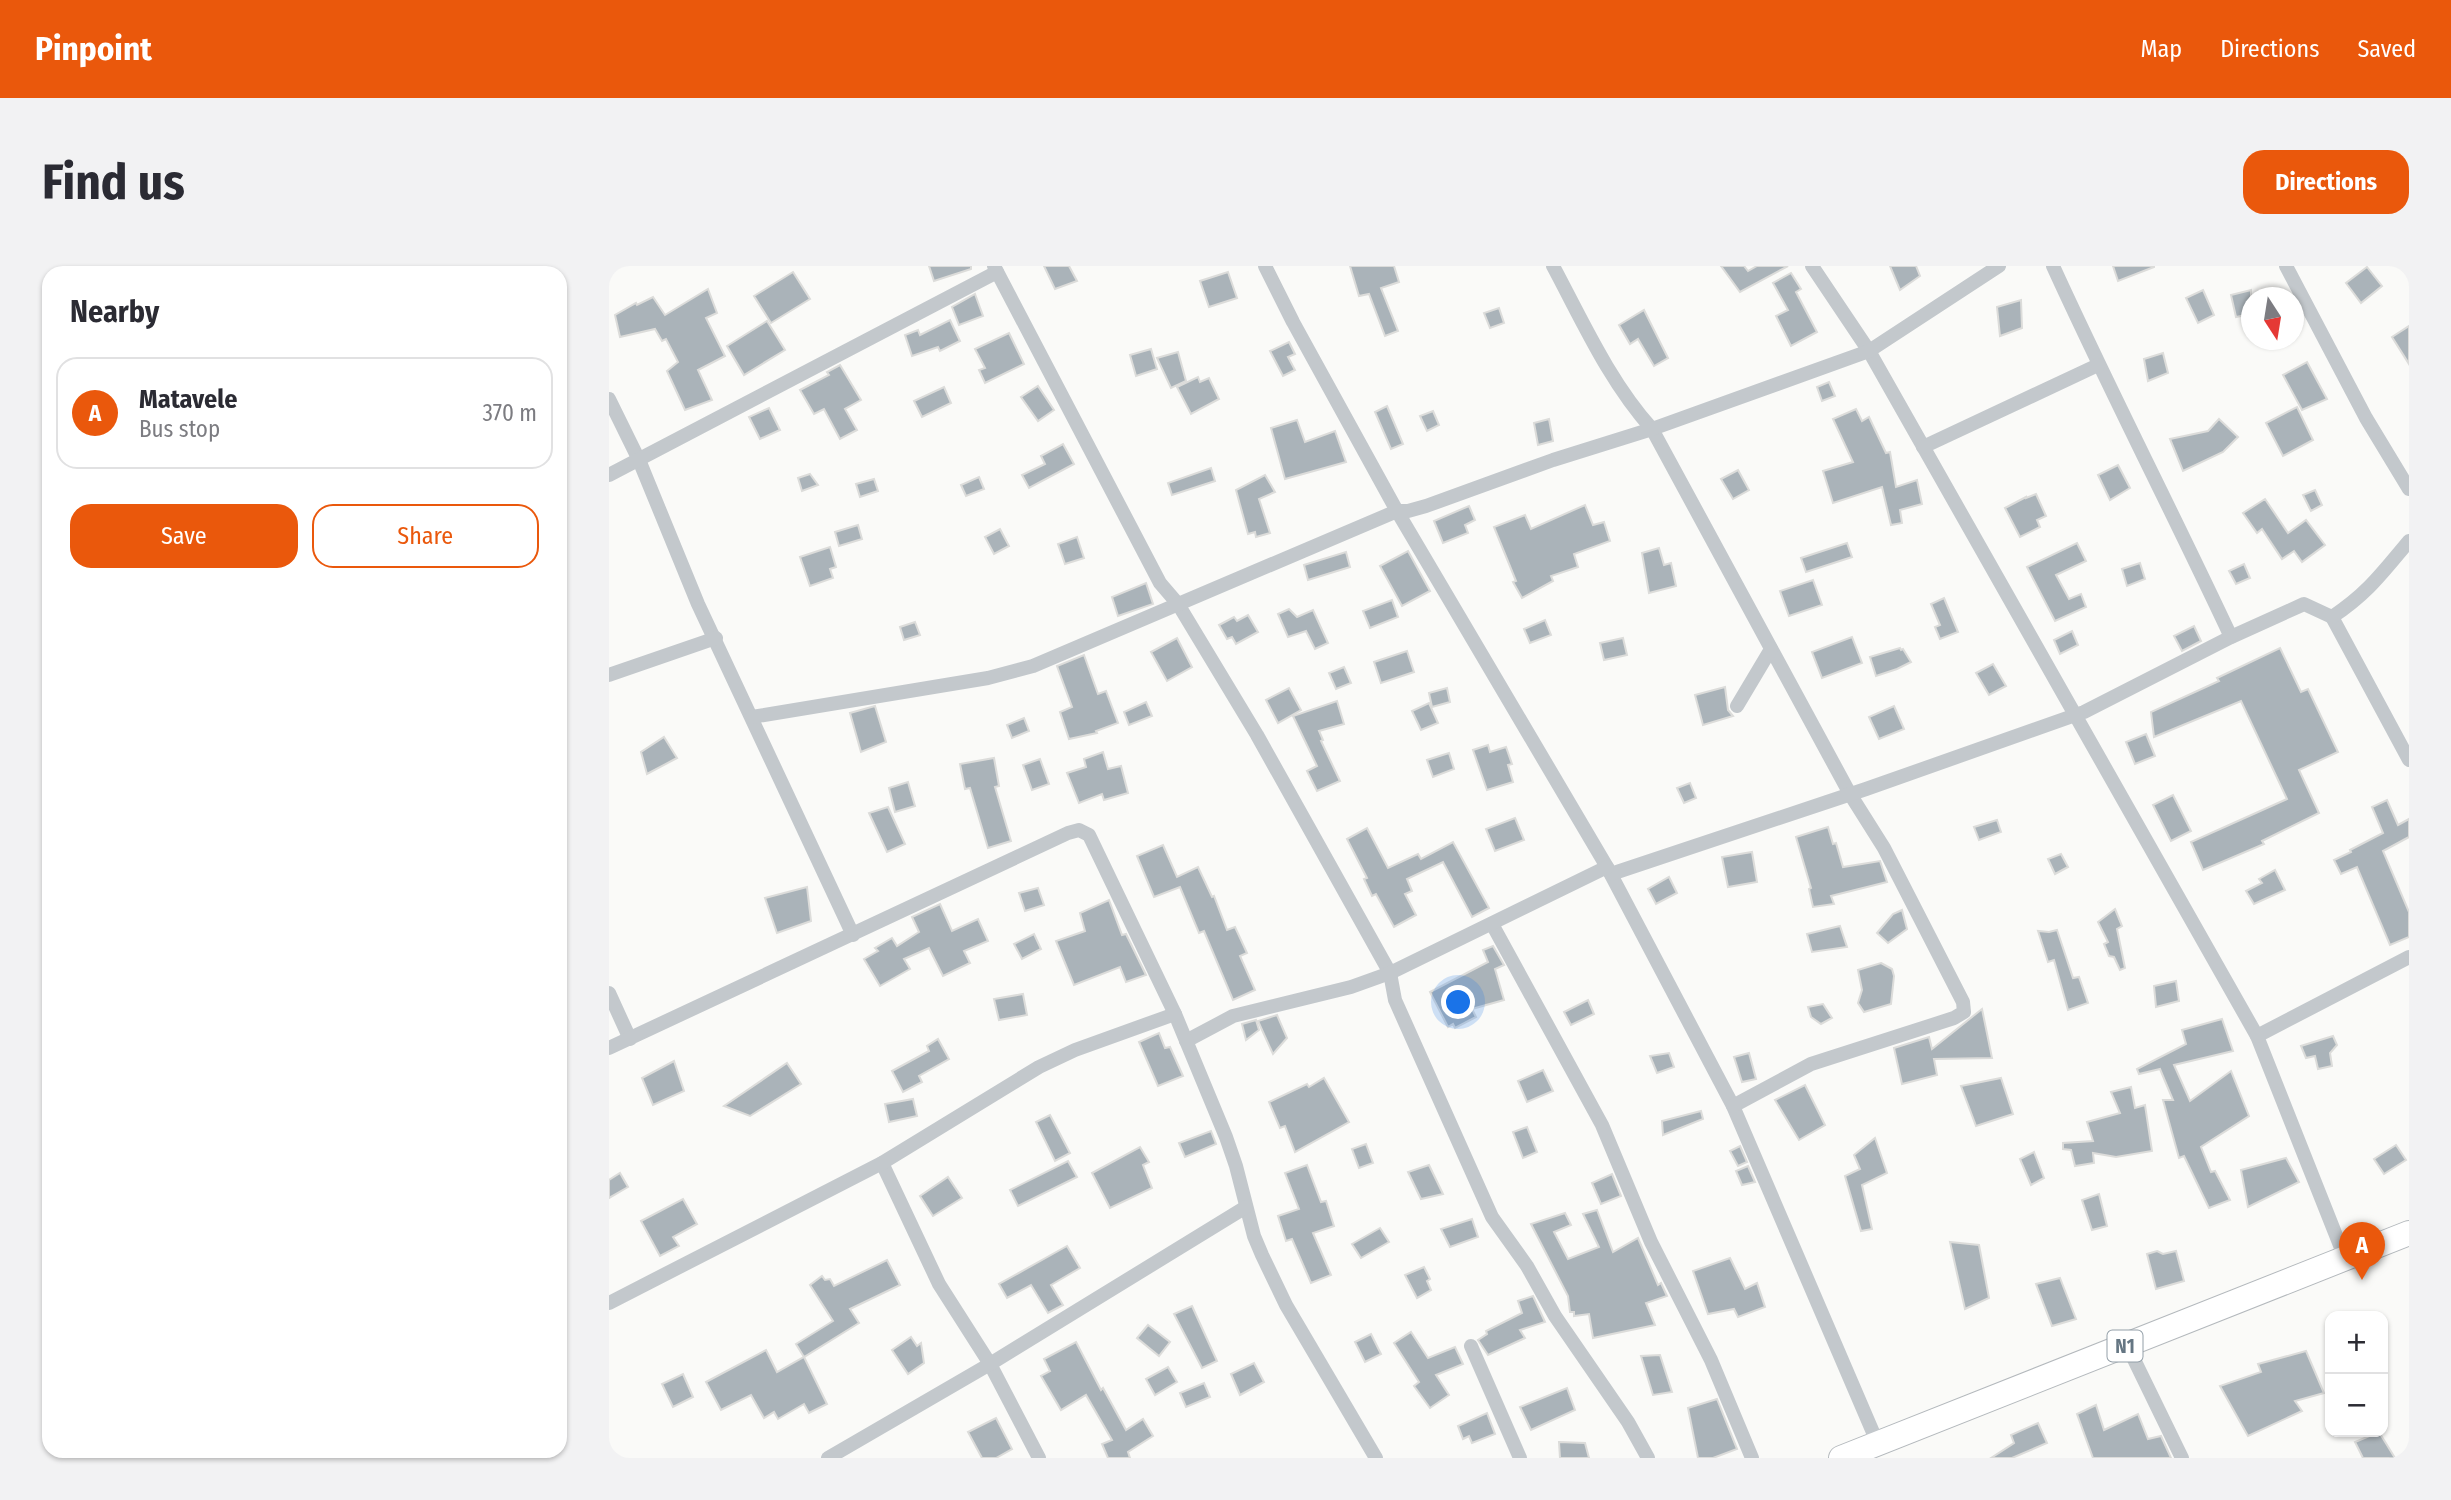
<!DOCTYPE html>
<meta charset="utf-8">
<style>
:root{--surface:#fff;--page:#f2f2f3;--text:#2b2b33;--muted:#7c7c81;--line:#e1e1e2;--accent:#ea580c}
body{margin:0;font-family:"Fira Sans Condensed",sans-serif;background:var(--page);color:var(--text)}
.controls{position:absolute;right:21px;bottom:21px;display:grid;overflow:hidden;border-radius:14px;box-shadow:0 2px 5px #0004}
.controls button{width:63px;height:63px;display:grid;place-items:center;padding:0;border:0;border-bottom:2px solid var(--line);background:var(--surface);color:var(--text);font:35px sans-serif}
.compass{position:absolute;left:1632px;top:21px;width:63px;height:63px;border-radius:50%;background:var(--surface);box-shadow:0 2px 5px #0004;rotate:168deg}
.you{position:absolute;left:850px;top:737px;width:24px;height:24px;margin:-18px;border:5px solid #fff;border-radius:50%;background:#1a73e8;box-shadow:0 0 0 10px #1a73e833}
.badge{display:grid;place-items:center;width:46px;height:46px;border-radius:50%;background:var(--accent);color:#fff;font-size:23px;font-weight:700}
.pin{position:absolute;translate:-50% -58px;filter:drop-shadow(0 2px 4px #0008)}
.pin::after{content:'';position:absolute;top:37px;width:24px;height:21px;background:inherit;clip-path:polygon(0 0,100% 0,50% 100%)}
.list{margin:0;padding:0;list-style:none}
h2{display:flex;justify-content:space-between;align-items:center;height:91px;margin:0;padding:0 28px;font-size:30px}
h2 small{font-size:23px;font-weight:400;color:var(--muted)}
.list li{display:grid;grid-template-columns:46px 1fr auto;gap:21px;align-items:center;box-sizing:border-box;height:112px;margin:0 14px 14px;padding:0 14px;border:2px solid var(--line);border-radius:21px}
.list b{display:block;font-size:26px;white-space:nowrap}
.list p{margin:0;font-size:23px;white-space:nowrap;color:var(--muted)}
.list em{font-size:23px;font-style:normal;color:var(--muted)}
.actions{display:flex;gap:14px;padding:21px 28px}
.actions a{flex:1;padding:16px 0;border:2px solid var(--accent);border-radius:21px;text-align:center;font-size:24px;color:var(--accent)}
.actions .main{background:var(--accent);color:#fff}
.map{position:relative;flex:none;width:1800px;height:1192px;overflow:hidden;border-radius:21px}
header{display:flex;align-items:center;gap:42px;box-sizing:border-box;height:98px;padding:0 35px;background:var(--accent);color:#fff}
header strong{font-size:33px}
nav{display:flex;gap:38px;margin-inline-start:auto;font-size:24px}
.intro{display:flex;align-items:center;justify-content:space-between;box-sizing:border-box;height:168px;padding:0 42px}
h1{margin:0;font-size:49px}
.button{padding:18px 32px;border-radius:21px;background:var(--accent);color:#fff;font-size:24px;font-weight:700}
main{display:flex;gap:42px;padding:0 42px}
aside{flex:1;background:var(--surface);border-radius:21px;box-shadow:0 2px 5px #0004}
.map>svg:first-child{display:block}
.building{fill:#aab3b9;stroke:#dcdcda;stroke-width:2}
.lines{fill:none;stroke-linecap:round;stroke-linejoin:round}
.trunk-casing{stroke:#b4b9bd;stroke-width:26}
.minor{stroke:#c3c8cc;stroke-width:14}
.trunk{stroke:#fff;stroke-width:24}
.labels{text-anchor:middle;stroke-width:7;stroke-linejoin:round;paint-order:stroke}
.shield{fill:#fff;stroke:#939fa8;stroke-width:2}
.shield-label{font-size:19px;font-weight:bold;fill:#657683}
</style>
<header>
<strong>Pinpoint</strong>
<nav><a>Map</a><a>Directions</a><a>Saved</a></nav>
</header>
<div class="intro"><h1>Find us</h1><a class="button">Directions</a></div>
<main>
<aside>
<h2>Nearby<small></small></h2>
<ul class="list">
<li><span class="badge">A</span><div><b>Matavele</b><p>Bus stop</p></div><em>370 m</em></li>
</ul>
<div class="actions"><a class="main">Save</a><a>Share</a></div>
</aside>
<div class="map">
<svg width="1800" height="1192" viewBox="0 0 1800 1192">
<rect width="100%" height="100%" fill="#fafaf8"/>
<!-- building -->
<g class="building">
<polygon points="320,0 362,0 362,3 325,15"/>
<polygon points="435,0 460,0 468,15 446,23"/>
<polygon points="741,0 785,0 790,16 772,22 789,65 776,70 760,28 750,30"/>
<polygon points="1112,0 1135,0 1139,5 1148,0 1179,0 1131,26"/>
<polygon points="1281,0 1307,0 1311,10 1291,24"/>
<polygon points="1504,0 1545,0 1545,1 1509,15"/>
<polygon points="1758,1 1773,20 1752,37 1737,17"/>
<polygon points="184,6 201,33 162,57 145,30"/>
<polygon points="619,6 628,32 600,41 591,15"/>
<polygon points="1182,7 1192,23 1187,26 1208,66 1182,80 1167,50 1179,44 1164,17"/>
<polygon points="99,23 108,47 97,52 116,90 89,104 103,134 76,144 58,105 69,96 57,73 53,75 46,63 11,71 6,49 27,37 28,39 44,31 56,49"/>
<polygon points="1594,24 1605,49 1589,57 1577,32"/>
<polygon points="1642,24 1642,48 1627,51 1622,29"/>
<polygon points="366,28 374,50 350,59 343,41"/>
<polygon points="1412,34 1413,62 1391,70 1388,41"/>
<polygon points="890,42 895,57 881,62 875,47"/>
<polygon points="1035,44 1059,92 1045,100 1029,73 1021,78 1010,59"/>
<polygon points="341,54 351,75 331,85 329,81 303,90 296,69 309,64 311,69"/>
<polygon points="158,55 176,84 135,109 118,80"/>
<polygon points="1800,60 1800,98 1783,71"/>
<polygon points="400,67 415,98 376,117 370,104 376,102 366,83"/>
<polygon points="680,76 686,88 679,91 686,104 674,110 661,85"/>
<polygon points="542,83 548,103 527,110 521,89"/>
<polygon points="569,86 577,115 562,122 548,92"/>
<polygon points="1554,87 1559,107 1539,115 1535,93"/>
<polygon points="1698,96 1718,133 1693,144 1674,109"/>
<polygon points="231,99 252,134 236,143 248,164 231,173 215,143 205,148 191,124 220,109 218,106"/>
<polygon points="589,111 591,116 600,112 610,133 582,148 568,121"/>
<polygon points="1220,116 1226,130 1213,135 1208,121"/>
<polygon points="429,120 445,144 429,155 412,131"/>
<polygon points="335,121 342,137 313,151 305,135"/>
<polygon points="778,140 794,178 782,183 766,146"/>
<polygon points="1688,141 1704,174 1674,190 1657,157"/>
<polygon points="160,142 171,164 151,173 140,151"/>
<polygon points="1247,143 1253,155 1260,151 1277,187 1281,186 1287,221 1308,214 1313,238 1291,244 1293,257 1282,259 1273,221 1224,237 1214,205 1244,196 1224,153"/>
<polygon points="824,145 830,159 818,165 811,150"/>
<polygon points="940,153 944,175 929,179 925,157"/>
<polygon points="1610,153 1629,171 1614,186 1574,205 1561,173 1599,165"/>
<polygon points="688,154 696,176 726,165 737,196 676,213 662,162"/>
<polygon points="454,178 465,198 420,222 413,209 436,198 432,190"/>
<polygon points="1509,199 1521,222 1501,234 1489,209"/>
<polygon points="602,202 606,215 563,229 559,217"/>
<polygon points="1129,204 1140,224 1124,233 1112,213"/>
<polygon points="201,208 209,219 193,225 189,212"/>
<polygon points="656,209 666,226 650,233 661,267 647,271 646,266 639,268 627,224"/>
<polygon points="370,211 375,223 357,230 352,219"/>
<polygon points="265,213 269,225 251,231 247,218"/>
<polygon points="1706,224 1713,239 1702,245 1694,229"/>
<polygon points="1427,228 1437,250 1428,254 1431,261 1411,271 1396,242 1417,231 1417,232"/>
<polygon points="1656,233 1679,267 1697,254 1716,279 1693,296 1685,285 1673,293 1653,263 1648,267 1634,247"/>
<polygon points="976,239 984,259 995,256 1001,275 965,288 969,301 942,310 944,315 913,332 904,316 907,315 885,261 916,249 922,263"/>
<polygon points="860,240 866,254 856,259 859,267 834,277 825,255"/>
<polygon points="249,259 253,273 230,280 226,266"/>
<polygon points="391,263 400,280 385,288 376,271"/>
<polygon points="468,271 475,292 456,298 449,278"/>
<polygon points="1238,277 1243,291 1197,306 1192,292"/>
<polygon points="1468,277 1477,295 1447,309 1460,333 1472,328 1477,341 1446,355 1418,301"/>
<polygon points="221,281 227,301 221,303 224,312 201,320 191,291"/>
<polygon points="1050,282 1055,299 1062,297 1067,320 1040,327 1033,287"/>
<polygon points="799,285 821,325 793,340 771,300"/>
<polygon points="737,286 741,301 699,314 695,299"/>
<polygon points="1531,297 1536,313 1518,320 1513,303"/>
<polygon points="1635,298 1641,312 1627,318 1620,305"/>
<polygon points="1204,314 1213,339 1180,350 1171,325"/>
<polygon points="537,317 544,338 509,350 503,331"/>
<polygon points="1335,332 1349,366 1331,373 1326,361 1331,359 1322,338"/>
<polygon points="783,334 789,351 761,362 754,345"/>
<polygon points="680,343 688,351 704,344 719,377 706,383 697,365 679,371 669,348"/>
<polygon points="639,349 649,366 627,378 623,371 618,373 610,359 625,351 628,355"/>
<polygon points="936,354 942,369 921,377 915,363"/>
<polygon points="306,356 311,369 295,374 291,361"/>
<polygon points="1585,360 1592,375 1573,385 1565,370"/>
<polygon points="1463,365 1469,379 1451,388 1445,374"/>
<polygon points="1243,371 1253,397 1213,412 1203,386"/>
<polygon points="568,372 583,401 558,415 542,386"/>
<polygon points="1014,372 1018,389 995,394 991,377"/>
<polygon points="1291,382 1292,384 1294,383 1302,396 1288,403 1267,410 1261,391"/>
<polygon points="1671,382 1692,426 1699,423 1729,486 1690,504 1710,547 1653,575 1655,578 1594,604 1582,576 1678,533 1632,435 1545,471 1542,446 1610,415 1608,412"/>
<polygon points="798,385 805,406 772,417 765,396"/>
<polygon points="475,389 489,428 497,425 509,457 487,465 488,467 460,473 451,446 463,441 448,400"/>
<polygon points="1384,398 1397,420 1380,429 1367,407"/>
<polygon points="735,401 742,417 727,423 720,407"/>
<polygon points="1116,421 1119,444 1124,450 1094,459 1086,429"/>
<polygon points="680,422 692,444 669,457 657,434"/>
<polygon points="838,422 841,436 823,441 820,427"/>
<polygon points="728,435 735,458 710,465 714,474 712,475 731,515 708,525 698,505 708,500 684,450"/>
<polygon points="537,436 543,450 520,459 515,446"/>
<polygon points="820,437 829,457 812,464 803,445"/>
<polygon points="266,440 277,476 252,486 241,447"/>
<polygon points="1285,440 1295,463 1270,473 1260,451"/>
<polygon points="415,452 420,465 403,472 398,459"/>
<polygon points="1537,468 1546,490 1526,498 1517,476"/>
<polygon points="55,471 68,492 38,508 32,486"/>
<polygon points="879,479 881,486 897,481 903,498 899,499 904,516 878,524 864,484"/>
<polygon points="494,486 499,503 512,500 519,527 495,534 493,528 470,537 458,507 477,501 475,493"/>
<polygon points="840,487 845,503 824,511 818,494"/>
<polygon points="385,492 390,520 386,521 402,575 379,582 361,522 356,523 351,498"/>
<polygon points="431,493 440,518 423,524 414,499"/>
<polygon points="299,516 306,540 286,546 280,522"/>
<polygon points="1081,517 1087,532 1075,537 1068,522"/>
<polygon points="1564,529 1582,565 1562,575 1544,539"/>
<polygon points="1778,534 1789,559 1800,553 1800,571 1774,585 1800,646 1800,671 1781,679 1748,601 1732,608 1725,594 1742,586 1741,584 1774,567 1763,541"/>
<polygon points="279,541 296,578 278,586 260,547"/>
<polygon points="906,552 915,574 886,585 877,563"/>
<polygon points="1388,554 1392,566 1370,574 1365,561"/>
<polygon points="1219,561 1224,578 1227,577 1234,601 1271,595 1278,616 1222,630 1225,638 1204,641 1200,623 1202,622 1187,571"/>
<polygon points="758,562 779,602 809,588 812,593 844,576 880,642 863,651 834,596 798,613 803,625 796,628 807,649 785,661 767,628 763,630 755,613 758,612 738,573"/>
<polygon points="554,579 568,611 589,601 603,631 605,630 618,664 626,661 638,687 631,690 646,724 624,734 595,665 590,667 571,621 545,631 528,590"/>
<polygon points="1143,586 1148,616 1119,621 1113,591"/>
<polygon points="1452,588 1459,601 1446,608 1439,593"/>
<polygon points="1666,604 1676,624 1645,638 1637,625 1653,617 1650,613"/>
<polygon points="1060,611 1068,627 1047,638 1039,623"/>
<polygon points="198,621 202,655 168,667 156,632"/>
<polygon points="429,622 435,639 416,645 410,627"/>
<polygon points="500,634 513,669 517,668 537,709 517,716 511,701 465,719 447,675 476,665 471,647"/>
<polygon points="331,638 343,665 369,653 379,675 355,685 361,697 334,710 320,682 295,693 301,703 271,720 255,693 269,685 266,682 283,672 288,680 310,666 303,651"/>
<polygon points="1506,643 1513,660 1508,663 1516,702 1511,704 1505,691 1500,690 1495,678 1499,676 1489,656"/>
<polygon points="1293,644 1298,663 1279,677 1268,667 1284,648"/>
<polygon points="1231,660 1238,681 1203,686 1198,668"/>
<polygon points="1448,664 1464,712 1470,711 1479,737 1459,744 1445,694 1439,696 1429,665 1440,666"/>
<polygon points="425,668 432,683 413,693 405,678"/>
<polygon points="884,680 895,699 886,703 895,734 863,743 867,751 846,762 844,758 839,761 821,726 879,696 874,684"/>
<polygon points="1272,697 1283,703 1285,710 1282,738 1255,746 1249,737 1253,724 1249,704"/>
<polygon points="1567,715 1570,735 1547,741 1545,720"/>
<polygon points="414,728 418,749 390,754 385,733"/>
<polygon points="979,734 985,748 962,759 955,746"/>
<polygon points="1214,738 1223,752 1212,758 1202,751 1199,741"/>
<polygon points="1373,743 1383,792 1325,793 1328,809 1293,818 1285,782 1320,771 1323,783"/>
<polygon points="668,749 678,772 664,788 649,755"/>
<polygon points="1613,753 1624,785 1565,799 1581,835 1622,805 1640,850 1592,881 1602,906 1606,905 1621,934 1600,942 1575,890 1570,892 1554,834 1564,834 1551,803 1530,808 1528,803 1577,778 1573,764"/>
<polygon points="647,754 650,764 637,774 633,758"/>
<polygon points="550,767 556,782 561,781 574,810 549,820 530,776"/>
<polygon points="1724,770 1728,779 1721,787 1723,800 1709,803 1706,790 1697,792 1692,780"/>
<polygon points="329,773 340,793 310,810 313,816 294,826 283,805 320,785 318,780"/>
<polygon points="1060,787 1065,801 1048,807 1041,790"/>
<polygon points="1140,787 1147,813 1133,816 1125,791"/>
<polygon points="65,795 75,825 44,839 33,812"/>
<polygon points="178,797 192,818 141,850 115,840"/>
<polygon points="934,804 944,825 918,836 909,815"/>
<polygon points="715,812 740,856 686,886 676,860 671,862 660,836 698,818 700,821"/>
<polygon points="1392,812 1404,848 1367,860 1352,820"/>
<polygon points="1196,819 1216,859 1190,874 1166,834"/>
<polygon points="1522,821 1526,842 1536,839 1543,885 1507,891 1484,887 1485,897 1466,900 1462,884 1454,883 1454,877 1484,875 1478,856 1511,847 1502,826"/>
<polygon points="304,833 308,850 280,856 276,838"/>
<polygon points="1092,845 1094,853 1054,869 1053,855"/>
<polygon points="441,849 461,887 446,895 427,856"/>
<polygon points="918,861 928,886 914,892 904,866"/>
<polygon points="602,865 607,878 576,891 570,877"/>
<polygon points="1266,872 1278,907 1253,919 1263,963 1252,965 1236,910 1251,903 1245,889"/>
<polygon points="757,878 764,897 750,902 743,883"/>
<polygon points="1787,879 1797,894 1775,908 1765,893"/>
<polygon points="1131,880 1138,896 1129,900 1121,885"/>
<polygon points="531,881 540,896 534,899 543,922 501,942 483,907"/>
<polygon points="1425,886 1435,912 1422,919 1411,893"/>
<polygon points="1677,892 1690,916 1639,941 1632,904"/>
<polygon points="459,895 468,911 409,940 401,924"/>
<polygon points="698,899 712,936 717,935 725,960 704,967 722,1009 702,1017 683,973 677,975 669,950 690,943 676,907"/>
<polygon points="820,899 834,928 812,933 799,906"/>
<polygon points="1139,900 1146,916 1133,919 1127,905"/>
<polygon points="11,907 19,921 0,932 0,914"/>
<polygon points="1003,908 1012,930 992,938 983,917"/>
<polygon points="339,911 353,932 324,950 311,930"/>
<polygon points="1490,928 1498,960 1483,964 1473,934"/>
<polygon points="74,933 88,958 64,971 70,980 51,990 32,955"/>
<polygon points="988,944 1004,986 1029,972 1049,1019 1052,1017 1058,1030 1037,1037 1046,1059 984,1072 980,1048 965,1050 965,1046 961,1046 959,1030 922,958 956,947 962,959 945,966 959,993 990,981 974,948"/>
<polygon points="863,953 869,971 841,981 832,963"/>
<polygon points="771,962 780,976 752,992 743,978"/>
<polygon points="1341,976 1370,979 1380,1032 1356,1043"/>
<polygon points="458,980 471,1002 442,1019 454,1039 439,1047 422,1019 398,1032 390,1018"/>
<polygon points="1548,985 1554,988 1567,985 1575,1015 1547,1023 1538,988"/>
<polygon points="1121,992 1136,1023 1148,1017 1156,1041 1129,1051 1125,1043 1099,1048 1084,1005"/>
<polygon points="278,994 291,1019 241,1043 250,1057 195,1091 187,1078 224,1055 201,1019 213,1010 216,1014 221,1013 225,1020"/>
<polygon points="815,1001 821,1013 818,1015 822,1024 808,1032 796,1009"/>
<polygon points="1451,1012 1467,1053 1443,1060 1427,1018"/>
<polygon points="924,1030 936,1056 911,1064 916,1072 879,1089 869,1074 878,1068 877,1065 913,1047 909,1035"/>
<polygon points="583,1040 608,1095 593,1102 565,1048"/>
<polygon points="539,1059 561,1076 550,1090 528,1072"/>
<polygon points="802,1066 819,1092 846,1081 854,1098 827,1109 840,1129 821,1142 805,1120 810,1116 785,1077"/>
<polygon points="762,1068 772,1088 756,1096 746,1076"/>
<polygon points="302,1071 308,1080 312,1077 315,1097 299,1108 283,1084"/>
<polygon points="467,1076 492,1124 494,1122 517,1164 534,1153 544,1170 519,1186 521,1192 499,1192 493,1178 503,1174 477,1129 452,1144 432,1110 441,1105 435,1093"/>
<polygon points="157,1084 168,1106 195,1091 218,1138 200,1147 195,1138 169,1153 165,1146 155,1152 142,1129 112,1144 97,1116"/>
<polygon points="1697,1085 1715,1127 1686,1135 1693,1145 1639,1170 1611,1120 1652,1106 1649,1098"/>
<polygon points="1051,1089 1063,1126 1044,1129 1032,1090"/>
<polygon points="645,1097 655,1116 631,1129 622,1108"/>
<polygon points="559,1101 568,1116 546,1129 537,1113"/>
<polygon points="74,1108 84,1131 64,1141 53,1118"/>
<polygon points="595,1117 601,1131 577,1141 571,1127"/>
<polygon points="958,1122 966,1144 922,1164 911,1141"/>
<polygon points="1108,1133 1128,1183 1104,1192 1089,1192 1079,1142"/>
<polygon points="1487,1139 1495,1164 1529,1148 1539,1173 1552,1170 1562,1192 1484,1192 1468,1148"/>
<polygon points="878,1147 886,1168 863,1177 860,1170 854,1173 849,1160"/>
<polygon points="387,1152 403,1183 387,1192 373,1192 359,1166"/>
<polygon points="1429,1157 1438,1177 1403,1192 1382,1192 1405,1177 1402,1169"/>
<polygon points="1770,1166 1786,1192 1754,1192 1746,1176"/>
<polygon points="950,1176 976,1177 980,1192 951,1192"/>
</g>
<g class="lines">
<!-- trunk casing -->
<g class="trunk-casing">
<polyline id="trunk" points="1232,1192 1800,967"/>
</g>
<!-- minor -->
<g class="minor">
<polyline points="385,0 551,317 569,338 648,469 781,707 786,734 883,951 918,1000 946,1050 1019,1156 1039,1192"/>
<polyline points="656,0 684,56 788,245 998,601 1124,840 1269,1178"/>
<path d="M944,0C974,56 1000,115 1043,163L1241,528L1275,582L1354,736L1355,746L1345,752L1202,798L1124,840"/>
<polyline points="1203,0 1260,85 1648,770 1736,992"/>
<path d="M1444,0C1501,125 1564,247 1622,371"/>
<polyline points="1677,0 1757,152 1800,223"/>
<polyline points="0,133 30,194 89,338 244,669"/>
<polyline points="1314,181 1489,99"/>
<polyline points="0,209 388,6"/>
<polyline points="1723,351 1800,494"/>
<polyline points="0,409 107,372"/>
<polyline points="1128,440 1162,383"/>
<polyline points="143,451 379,412 424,400 788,245 799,245 817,240 944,194 1043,163 1260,85 1390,0"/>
<path d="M1002,608L1257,523L1475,446L1622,371L1695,338L1723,351C1759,327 1773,307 1800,275"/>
<polyline points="883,658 993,859 1042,976 1102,1094 1143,1192"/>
<polyline points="0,727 21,773"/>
<polyline points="1648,770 1800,691"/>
<polyline points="577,775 624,750 742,721 781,707 998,601"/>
<polyline points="0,782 459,567 470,564 480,569 566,748 617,871 627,900 645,970 653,989 677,1039 767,1192"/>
<polyline points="273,897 330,1018 381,1098 430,1192"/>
<polyline points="0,1037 273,897 430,801 466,784 566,748"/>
<polyline points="1518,1079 1573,1192"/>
<polyline points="862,1080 911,1192"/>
<polyline points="219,1192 381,1098 637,941"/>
</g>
<!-- trunk -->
<use href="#trunk" class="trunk"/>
</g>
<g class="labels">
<!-- shield labels -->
<rect class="shield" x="1498.5" y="1064.5" width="35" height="31" rx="5"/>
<g class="shield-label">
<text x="1516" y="1087">N1</text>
</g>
</g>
</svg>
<div class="controls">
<button>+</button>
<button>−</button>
</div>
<svg class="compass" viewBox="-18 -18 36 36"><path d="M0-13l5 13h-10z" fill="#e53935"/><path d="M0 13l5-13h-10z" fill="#7c7c81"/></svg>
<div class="you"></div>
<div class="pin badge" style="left:1753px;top:1014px">A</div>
</div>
</main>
